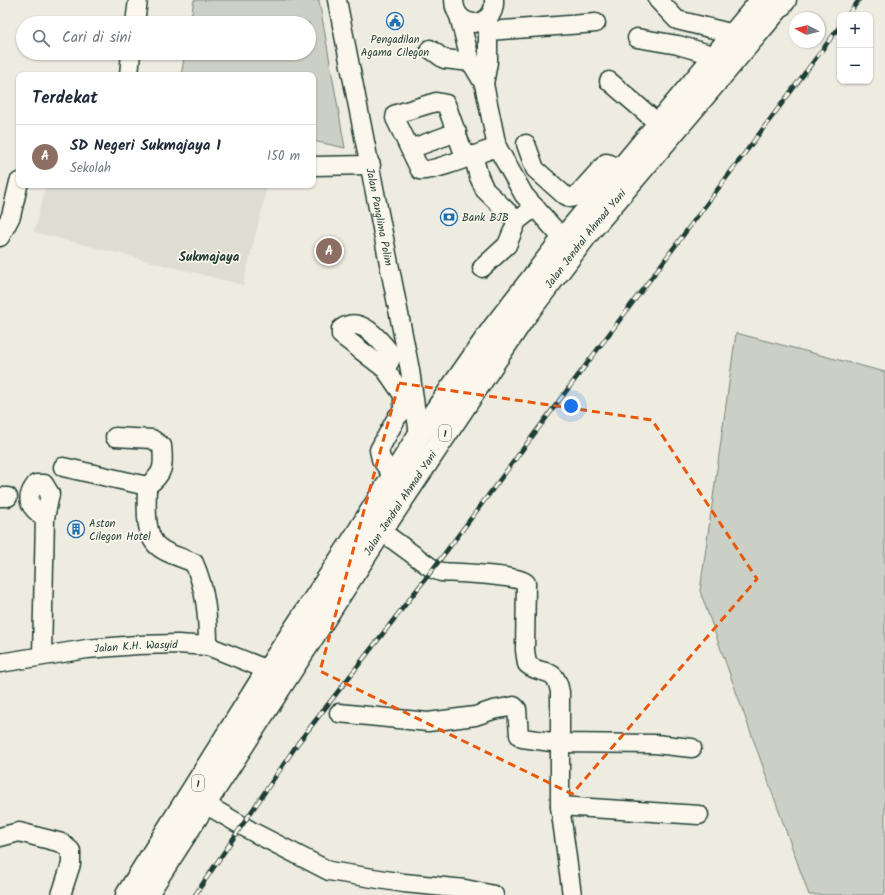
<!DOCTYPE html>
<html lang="id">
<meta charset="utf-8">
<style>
:root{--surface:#fff;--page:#f6f6f7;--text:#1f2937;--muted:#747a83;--line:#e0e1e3;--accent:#b45309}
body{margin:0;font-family:Kalam,sans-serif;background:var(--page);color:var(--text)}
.controls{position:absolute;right:12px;top:12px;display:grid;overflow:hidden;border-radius:8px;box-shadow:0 1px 3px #0004}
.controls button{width:36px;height:36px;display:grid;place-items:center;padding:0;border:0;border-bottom:1px solid var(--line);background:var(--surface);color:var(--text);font:20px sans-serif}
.compass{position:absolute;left:789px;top:12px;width:36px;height:36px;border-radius:50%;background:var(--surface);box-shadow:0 1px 3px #0004;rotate:277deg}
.you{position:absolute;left:571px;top:406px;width:14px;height:14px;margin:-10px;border:3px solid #fff;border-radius:50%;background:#1a73e8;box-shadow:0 0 0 6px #1a73e833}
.badge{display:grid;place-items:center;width:26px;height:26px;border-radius:50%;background:var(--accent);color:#fff;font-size:13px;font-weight:700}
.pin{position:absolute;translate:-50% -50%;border:2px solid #fff;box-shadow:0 1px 4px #0006}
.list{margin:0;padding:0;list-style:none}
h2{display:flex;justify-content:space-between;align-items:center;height:52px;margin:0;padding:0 16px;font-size:17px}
h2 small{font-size:13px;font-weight:400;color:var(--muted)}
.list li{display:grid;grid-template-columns:26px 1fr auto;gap:12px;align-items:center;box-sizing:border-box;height:64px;padding:0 16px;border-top:1px solid var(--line)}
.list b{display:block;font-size:15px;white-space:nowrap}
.list p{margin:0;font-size:13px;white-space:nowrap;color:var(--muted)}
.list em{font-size:13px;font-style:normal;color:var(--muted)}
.icon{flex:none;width:22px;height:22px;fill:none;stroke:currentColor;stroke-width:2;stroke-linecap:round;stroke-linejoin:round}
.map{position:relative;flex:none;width:885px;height:895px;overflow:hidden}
.search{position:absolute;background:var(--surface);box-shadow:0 1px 3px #0004;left:16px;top:16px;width:300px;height:44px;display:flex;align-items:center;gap:10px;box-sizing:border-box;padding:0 14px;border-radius:22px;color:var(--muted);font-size:15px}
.panel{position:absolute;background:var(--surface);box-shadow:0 1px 3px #0004;left:16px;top:72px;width:300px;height:116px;border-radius:8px}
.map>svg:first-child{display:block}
.built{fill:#ddddd2}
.green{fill:#cbcfc4;stroke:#75867c}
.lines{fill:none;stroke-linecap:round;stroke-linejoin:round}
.minor-casing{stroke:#1f3d34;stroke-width:21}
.highway-casing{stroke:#1f3d34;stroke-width:25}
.minor{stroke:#fbf7ec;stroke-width:18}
.highway{stroke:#fbf7ec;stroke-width:22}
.rail-casing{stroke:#1f3d34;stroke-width:4.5}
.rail{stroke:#fbf7ec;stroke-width:3;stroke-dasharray:9;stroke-linecap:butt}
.marked{fill:none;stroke:#e8590c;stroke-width:3;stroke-dasharray:8 5;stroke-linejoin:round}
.labels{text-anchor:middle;stroke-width:3.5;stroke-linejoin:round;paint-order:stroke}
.shield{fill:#fbf7ec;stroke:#61756b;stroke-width:1}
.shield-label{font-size:10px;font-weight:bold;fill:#1f3d34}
.poi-label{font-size:11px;fill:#1f3d34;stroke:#fbf7ec;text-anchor:start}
.street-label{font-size:11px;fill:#1f3d34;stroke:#fbf7ec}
.quarter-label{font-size:13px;font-weight:bold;fill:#1f3d34;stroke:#fbf7ec}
</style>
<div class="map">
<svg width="885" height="895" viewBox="0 0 885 895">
<rect width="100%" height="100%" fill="#eeece1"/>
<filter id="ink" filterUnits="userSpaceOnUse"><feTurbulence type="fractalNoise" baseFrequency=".025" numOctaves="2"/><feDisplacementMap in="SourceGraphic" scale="8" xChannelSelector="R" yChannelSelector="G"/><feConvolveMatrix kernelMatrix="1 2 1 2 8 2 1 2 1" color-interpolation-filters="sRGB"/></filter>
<g filter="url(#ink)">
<!-- built -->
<polygon class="built" points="46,185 268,185 243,285 34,232"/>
<!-- green -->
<g class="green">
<polygon points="194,0 319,0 345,148 313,141 313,75 181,75 185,53 309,53 309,23 190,23"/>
<polygon points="736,333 885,372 885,895 809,895 700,591"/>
</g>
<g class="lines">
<!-- minor casing -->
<g class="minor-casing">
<g id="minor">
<path id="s1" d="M337,0L410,370L419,435"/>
<path d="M454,0C455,32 496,29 494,0"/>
<polyline points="658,0 677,20 734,34"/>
<polyline points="459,16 471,62 484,84 497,147 524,195 572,249"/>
<polyline points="135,23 138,0"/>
<polyline points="489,31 596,23"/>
<polyline points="637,38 678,45 716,56"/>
<polyline points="430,49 444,59 471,62"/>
<polyline points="129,75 131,53"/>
<polyline points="609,81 659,124"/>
<polyline points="484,84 488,62 488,18"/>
<polyline points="526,144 535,169 563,194 571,198 576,196 606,163 610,164 619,172"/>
<polyline points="410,149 457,132"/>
<polyline points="473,155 479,177 485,190 517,221"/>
<path d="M465,157L446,104L436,102L396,114L395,118L420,170C431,173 482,152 497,147"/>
<polyline points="313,166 371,165"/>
<polyline points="0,237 11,216 19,182"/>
<polyline points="482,268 507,245 517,221 535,207"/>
<path d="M385,369L390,361L391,354C380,340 360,314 341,329V335L385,369L403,395V411L397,417L379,450L381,459L393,476"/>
<path d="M115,437L152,439L162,446C164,466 164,474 147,486"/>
<path d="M63,467L147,486C147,503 143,537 160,548C169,555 184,558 194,563C206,590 208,617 208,646"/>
<polyline points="0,497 8,497"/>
<path d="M381,531L433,569L441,572C454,573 520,575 526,583L525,650L527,664C542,677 555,664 560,692V806L572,895"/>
<path d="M42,655L45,518L50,494L44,484H36C23,500 31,508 45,518"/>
<path id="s2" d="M0,663L87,649L137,645L178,644L208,646L268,670"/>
<polyline points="339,713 428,722 475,716 493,710 514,706 517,709 519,735 522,738 559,743 655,744 692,748"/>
<polyline points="205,804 253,832 329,871 404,883 465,889 494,895"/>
<polyline points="560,806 699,815"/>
<polyline points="0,837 19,832 62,843 71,851 71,864 61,895"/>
</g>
</g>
<!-- highway casing -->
<g class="highway-casing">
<g id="highway">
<polyline points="127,895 268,670 354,539 419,435 493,329 563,239 762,0"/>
<path id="s3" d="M146,895L381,531L524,317L587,234L785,0"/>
</g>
</g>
<!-- minor -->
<use href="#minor" class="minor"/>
<!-- highway -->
<use href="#highway" class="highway"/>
<!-- rail casing -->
<g class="rail-casing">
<g id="rail">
<polyline points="848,15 859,0"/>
<polyline points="195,895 298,743 433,569 840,26"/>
</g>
</g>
<!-- rail -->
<use href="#rail" class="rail"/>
</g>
</g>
<!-- marked area -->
<path class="marked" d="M399,383L652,420L757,579L572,794L320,671Z"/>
<!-- icons -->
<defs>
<g id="civic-ring" transform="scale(0.9)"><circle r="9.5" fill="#fbf7ec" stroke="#1f6fb2" stroke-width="1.5"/><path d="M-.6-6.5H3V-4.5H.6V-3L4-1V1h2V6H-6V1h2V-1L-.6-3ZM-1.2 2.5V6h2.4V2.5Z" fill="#1f6fb2"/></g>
<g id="bank-ring" transform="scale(0.9)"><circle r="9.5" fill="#fbf7ec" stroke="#1f6fb2" stroke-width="1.5"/><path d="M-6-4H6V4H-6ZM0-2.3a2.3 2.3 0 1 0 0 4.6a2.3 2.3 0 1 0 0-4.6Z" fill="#1f6fb2"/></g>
<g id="building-ring" transform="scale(0.9)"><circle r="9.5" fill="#fbf7ec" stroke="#1f6fb2" stroke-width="1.5"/><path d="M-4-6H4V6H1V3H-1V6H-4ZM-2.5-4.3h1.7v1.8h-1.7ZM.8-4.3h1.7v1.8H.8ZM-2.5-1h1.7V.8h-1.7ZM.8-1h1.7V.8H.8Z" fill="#1f6fb2"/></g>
</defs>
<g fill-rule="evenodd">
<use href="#civic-ring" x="395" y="21"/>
<use href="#bank-ring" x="449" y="217"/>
<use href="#building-ring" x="76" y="529"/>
</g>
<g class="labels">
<!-- shield labels -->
<g class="shield">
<rect x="439" y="425" width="12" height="16" rx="3"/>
<rect x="192" y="775" width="12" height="16" rx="3"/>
</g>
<g class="shield-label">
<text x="445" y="437">1</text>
<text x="198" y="787">1</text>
</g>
<!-- poi labels -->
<g class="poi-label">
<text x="395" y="43" text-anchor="middle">Pengadilan<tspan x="395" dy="13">Agama Cilegon</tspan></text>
<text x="462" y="221">Bank BJB</text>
<text x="89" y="527">Aston<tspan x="89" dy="13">Cilegon Hotel</tspan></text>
</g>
<!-- street labels -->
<g class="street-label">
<text dy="4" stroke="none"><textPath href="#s1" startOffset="221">Jalan Panglima Polim</textPath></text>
<text dy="4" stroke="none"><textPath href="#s3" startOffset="790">Jalan Jendral Ahmad Yani</textPath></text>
<text dy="4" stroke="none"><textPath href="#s3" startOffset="467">Jalan Jendral Ahmad Yani</textPath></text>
<text dy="4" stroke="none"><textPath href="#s2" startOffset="137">Jalan K.H. Wasyid</textPath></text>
</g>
<!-- quarter labels -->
<g class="quarter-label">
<text x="209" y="261">Sukmajaya</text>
</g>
</g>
</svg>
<div class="controls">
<button>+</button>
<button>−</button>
</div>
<svg class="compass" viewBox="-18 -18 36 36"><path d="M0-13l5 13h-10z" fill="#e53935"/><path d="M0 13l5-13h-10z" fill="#747a83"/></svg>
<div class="you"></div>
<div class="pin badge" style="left:329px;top:251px;background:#8d6e63">A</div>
<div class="search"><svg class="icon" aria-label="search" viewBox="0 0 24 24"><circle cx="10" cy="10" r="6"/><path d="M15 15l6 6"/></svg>Cari di sini</div>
<section class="panel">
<h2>Terdekat<small></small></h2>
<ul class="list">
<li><span class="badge" style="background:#8d6e63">A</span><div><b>SD Negeri Sukmajaya 1</b><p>Sekolah</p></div><em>150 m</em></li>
</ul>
</section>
</div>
